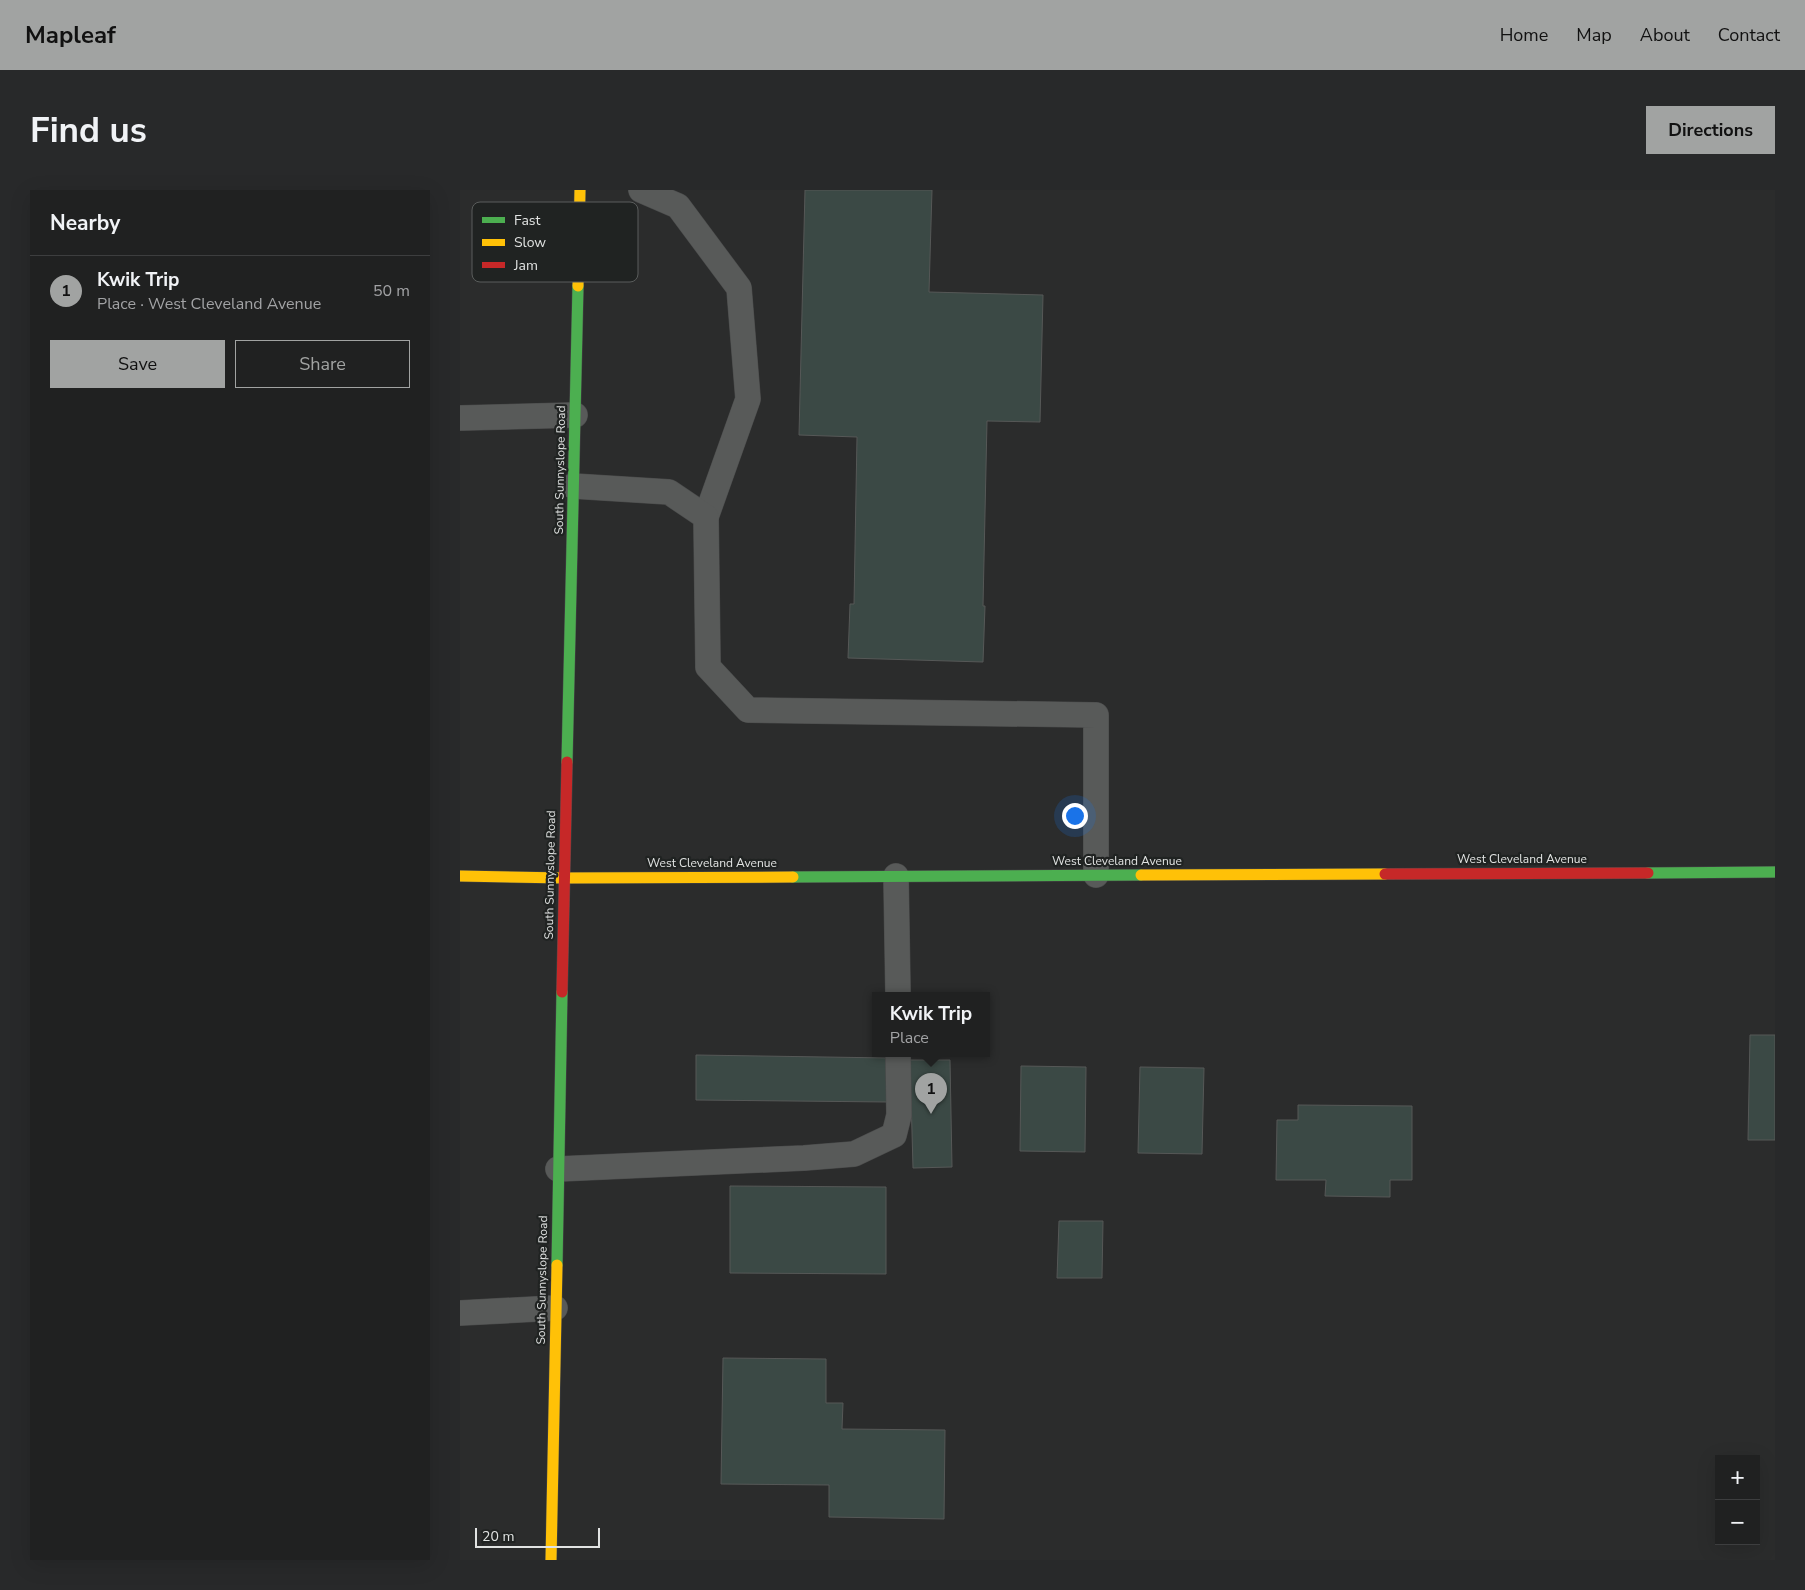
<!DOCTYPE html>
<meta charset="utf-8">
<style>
:root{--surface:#202121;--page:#28292a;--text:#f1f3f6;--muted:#a2a3a5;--line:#3d3e3f;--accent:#a1a3a2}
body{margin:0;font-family:"Nunito Sans",sans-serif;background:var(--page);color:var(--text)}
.controls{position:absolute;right:15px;bottom:15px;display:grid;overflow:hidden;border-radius:0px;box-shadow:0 5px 20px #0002}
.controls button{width:45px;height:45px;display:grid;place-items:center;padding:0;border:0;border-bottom:1px solid var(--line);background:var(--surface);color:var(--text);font:25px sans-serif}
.scale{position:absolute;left:15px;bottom:12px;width:125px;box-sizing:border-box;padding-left:5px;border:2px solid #e1e3e2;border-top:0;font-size:14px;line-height:18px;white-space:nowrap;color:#e1e3e2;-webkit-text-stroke:4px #202322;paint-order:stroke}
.you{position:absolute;left:614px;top:625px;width:18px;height:18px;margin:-12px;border:4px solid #fff;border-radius:50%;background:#1a73e8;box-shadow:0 0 0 8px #1a73e833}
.badge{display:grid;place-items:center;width:32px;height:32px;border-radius:50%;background:var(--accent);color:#111;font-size:16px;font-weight:700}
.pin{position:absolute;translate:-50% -41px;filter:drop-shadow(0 1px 2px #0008)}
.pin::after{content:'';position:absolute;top:26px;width:18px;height:15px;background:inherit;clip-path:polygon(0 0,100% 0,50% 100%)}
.popup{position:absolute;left:412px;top:802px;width:118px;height:65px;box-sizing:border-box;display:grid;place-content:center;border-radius:0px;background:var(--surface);filter:drop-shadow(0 1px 4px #0005);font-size:16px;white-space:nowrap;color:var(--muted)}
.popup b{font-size:19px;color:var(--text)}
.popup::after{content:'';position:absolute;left:50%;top:100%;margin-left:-10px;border:10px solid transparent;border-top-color:var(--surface)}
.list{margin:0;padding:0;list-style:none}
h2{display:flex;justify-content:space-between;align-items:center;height:65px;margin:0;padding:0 20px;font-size:21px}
h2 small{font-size:16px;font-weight:400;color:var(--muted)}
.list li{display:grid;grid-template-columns:32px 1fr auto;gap:15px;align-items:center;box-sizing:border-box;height:70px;padding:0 20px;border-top:1px solid var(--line)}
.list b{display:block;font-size:19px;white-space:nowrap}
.list p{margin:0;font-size:16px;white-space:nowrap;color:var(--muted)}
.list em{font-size:16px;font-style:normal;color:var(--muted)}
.actions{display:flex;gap:10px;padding:15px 20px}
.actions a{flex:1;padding:11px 0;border:1px solid var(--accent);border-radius:0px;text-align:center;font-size:18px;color:var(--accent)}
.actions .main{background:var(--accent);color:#111}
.map{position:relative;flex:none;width:1315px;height:1370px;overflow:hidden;border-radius:0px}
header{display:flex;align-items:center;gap:30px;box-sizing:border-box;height:70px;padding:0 25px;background:var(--accent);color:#111}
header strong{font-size:24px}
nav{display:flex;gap:28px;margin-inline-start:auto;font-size:18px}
.intro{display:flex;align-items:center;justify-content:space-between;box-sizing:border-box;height:120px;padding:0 30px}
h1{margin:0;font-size:35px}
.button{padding:12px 22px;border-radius:0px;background:var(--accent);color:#111;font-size:18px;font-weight:700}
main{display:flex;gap:30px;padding:0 30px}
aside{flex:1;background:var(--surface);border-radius:0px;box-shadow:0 5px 20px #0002}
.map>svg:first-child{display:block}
.building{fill:#3b4945;stroke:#565857}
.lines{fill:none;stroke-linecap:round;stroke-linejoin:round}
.lane-casing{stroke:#494a4a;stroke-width:26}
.fast-casing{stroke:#494a4a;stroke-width:12}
.slow-casing{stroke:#494a4a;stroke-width:12}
.jam-casing{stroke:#494a4a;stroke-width:12}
.lane{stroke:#585a59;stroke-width:25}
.fast{stroke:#4caf50;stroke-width:11}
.slow{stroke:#ffc107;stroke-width:11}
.jam{stroke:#c62828;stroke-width:11}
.labels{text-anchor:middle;stroke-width:4.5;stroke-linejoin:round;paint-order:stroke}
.street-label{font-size:12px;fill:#e1e3e2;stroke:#202322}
.key{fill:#202322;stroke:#5a5d5c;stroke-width:1}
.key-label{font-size:14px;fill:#e1e3e2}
</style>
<header>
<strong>Mapleaf</strong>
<nav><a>Home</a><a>Map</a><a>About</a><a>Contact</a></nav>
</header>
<div class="intro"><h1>Find us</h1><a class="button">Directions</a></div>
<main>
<aside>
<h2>Nearby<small></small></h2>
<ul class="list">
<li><span class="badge">1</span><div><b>Kwik Trip</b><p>Place · West Cleveland Avenue</p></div><em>50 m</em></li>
</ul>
<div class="actions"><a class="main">Save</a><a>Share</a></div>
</aside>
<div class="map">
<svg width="1315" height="1370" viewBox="0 0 1315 1370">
<rect width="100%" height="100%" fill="#2b2c2c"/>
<!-- building -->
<g class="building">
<polygon points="345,0 472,0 469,102 583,105 580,232 527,231 523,416 525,416 523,472 388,468 390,414 394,414 397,247 339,245"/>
<polygon points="1290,845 1315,845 1315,950 1288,950"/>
<polygon points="236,865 429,868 428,912 236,910"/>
<polygon points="450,870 490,870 492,977 453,978"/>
<polygon points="561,876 626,877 625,962 560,961"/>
<polygon points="680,877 744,878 742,964 678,963"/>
<polygon points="838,915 952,916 952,990 930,990 930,1007 865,1006 866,990 816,990 817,930 838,930"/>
<polygon points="270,996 426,997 426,1084 270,1083"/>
<polygon points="599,1031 643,1031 642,1088 597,1088"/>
<polygon points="263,1168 366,1169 366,1213 383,1213 382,1239 485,1240 484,1329 369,1327 369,1295 261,1294"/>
</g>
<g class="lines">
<!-- lane casing -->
<g class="lane-casing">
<g id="lane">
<polyline points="181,0 218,16 279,98 288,209 246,327"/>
<polyline points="0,228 115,225"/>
<polyline points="113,296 209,302 246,327 248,477 288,520 636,525 636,685"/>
<polyline points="436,686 438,805"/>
<polyline points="98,979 344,968 394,964 434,945 439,925 438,863"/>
<polyline points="0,1123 95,1118"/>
</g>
</g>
<!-- fast casing -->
<g class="fast-casing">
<g id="fast">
<polyline points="107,572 118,96"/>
<polyline points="1188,683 1315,682"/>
<polyline points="333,687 681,685"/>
<polyline points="97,1075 102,802"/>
</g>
</g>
<!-- slow casing -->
<g class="slow-casing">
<g id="slow">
<polyline points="118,96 120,0"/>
<polyline points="681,685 925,684"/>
<polyline points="0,686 104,688 333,687"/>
<polyline points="91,1370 97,1075"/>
</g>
</g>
<!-- jam casing -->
<g class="jam-casing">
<g id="jam">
<polyline points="925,684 1188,683"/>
<polyline points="102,802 107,572"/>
</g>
</g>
<!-- lane -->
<use href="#lane" class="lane"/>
<!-- fast -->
<use href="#fast" class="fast"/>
<!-- slow -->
<use href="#slow" class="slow"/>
<!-- jam -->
<use href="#jam" class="jam"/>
</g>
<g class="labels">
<!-- street labels -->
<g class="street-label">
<text transform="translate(100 280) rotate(-89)" y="4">South Sunnyslope Road</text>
<text x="1062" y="673">West Cleveland Avenue</text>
<text x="657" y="675">West Cleveland Avenue</text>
<text x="252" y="677">West Cleveland Avenue</text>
<text transform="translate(90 685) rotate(-89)" y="4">South Sunnyslope Road</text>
<text transform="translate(82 1090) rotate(-89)" y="4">South Sunnyslope Road</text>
</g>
</g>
<!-- legend -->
<rect x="12" y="12" width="166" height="80" rx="8" class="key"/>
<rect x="22" y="27" width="23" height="6" fill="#4caf50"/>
<rect x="22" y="49" width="23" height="7" fill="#ffc107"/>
<rect x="22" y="72" width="23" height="6" fill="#c62828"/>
<g class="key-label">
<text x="54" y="35">Fast</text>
<text x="54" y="57">Slow</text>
<text x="54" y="80">Jam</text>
</g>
</svg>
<div class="controls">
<button>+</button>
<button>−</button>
</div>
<div class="scale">20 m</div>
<div class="you"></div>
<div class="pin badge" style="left:471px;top:924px">1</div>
<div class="popup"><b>Kwik Trip</b>Place</div>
</div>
</main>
